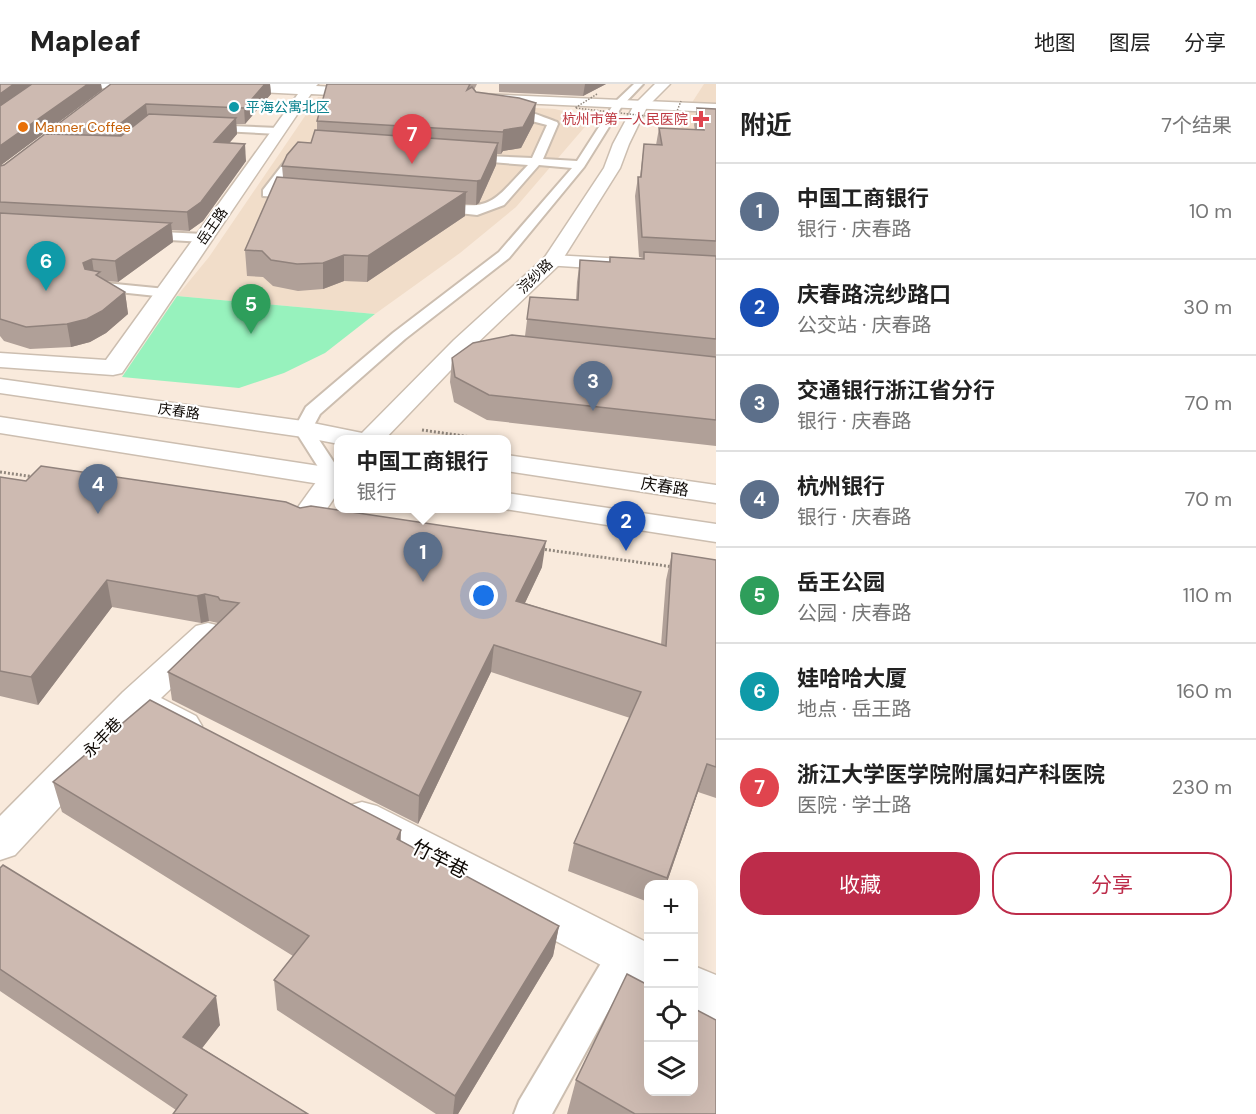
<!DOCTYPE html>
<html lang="zh">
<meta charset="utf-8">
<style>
:root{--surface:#fff;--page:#f2f2f2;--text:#222;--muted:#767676;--line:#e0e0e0;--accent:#bd2c4a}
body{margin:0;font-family:"DM Sans","Noto Sans SC",sans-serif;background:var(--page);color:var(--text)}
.controls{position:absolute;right:18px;bottom:18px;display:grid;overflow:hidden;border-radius:12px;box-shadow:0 6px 24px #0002}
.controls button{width:54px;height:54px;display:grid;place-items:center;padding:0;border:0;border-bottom:2px solid var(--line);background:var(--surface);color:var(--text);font:30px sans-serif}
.you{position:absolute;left:484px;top:512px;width:21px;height:21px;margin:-15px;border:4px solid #fff;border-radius:50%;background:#1a73e8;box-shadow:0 0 0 9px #1a73e833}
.badge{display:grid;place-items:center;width:39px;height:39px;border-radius:50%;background:var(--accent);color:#fff;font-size:20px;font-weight:700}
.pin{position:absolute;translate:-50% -50px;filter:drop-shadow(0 2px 3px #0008)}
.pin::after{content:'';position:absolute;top:32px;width:21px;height:18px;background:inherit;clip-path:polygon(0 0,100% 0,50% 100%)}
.popup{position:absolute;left:334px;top:351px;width:177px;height:78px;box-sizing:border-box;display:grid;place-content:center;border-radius:12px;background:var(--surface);filter:drop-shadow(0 2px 4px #0005);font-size:20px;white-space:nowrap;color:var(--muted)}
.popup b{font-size:22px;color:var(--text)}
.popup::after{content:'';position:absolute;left:50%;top:100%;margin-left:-12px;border:12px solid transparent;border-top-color:var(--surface)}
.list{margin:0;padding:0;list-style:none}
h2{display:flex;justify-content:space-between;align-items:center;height:78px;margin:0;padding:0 24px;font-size:26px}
h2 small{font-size:20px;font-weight:400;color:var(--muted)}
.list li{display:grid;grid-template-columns:39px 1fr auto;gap:18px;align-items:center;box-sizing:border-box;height:96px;padding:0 24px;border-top:2px solid var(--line)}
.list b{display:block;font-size:22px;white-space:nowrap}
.list p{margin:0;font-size:20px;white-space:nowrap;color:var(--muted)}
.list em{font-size:20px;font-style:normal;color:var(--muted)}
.actions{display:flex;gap:12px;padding:18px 24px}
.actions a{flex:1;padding:14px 0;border:2px solid var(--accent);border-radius:24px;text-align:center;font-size:21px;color:var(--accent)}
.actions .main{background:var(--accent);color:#fff}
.icon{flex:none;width:33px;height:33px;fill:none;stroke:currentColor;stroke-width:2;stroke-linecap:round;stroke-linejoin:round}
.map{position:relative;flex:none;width:716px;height:1030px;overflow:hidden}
header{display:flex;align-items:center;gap:36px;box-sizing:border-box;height:84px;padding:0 30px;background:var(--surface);border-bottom:2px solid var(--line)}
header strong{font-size:28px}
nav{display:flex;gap:33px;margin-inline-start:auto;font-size:21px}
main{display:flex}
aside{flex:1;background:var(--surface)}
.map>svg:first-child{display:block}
.built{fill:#f1ddc9}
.green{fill:#97f2bd}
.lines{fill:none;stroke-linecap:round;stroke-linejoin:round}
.lane-casing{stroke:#ccbeb0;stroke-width:4}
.street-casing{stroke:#ccbeb0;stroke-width:3}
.secondary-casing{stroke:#ccbeb0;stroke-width:3}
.primary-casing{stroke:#ccbeb0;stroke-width:3}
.path{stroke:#92887e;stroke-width:3;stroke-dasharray:2 2;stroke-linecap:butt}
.lane{fill:#fff;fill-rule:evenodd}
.street{fill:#fff;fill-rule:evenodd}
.secondary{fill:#fff;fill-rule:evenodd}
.primary{fill:#fff;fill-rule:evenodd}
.path-bridge{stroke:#92887e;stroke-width:1.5;stroke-dasharray:1.5 1.5;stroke-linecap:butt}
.wall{fill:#b0a098}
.shaded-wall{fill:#90827c}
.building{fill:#cdbab1;stroke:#90827c;stroke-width:1.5}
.culture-dot{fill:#0f9aa8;stroke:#fff;stroke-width:2}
.health-dot{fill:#e0444e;stroke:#fff;stroke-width:2}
.food-dot{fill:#e8710a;stroke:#fff;stroke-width:2}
.labels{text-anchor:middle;stroke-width:4.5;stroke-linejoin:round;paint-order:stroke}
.far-culture-label{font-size:14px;fill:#0d838f;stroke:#fff;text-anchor:start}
.far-health-label{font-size:14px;fill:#be3a42;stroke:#fff;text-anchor:end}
.far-food-label{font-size:14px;fill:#c56008;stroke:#fff;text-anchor:start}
.far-street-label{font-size:14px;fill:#0f0a06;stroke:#fff}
.street-label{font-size:16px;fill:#0f0a06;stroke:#fff}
.near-street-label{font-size:20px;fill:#0f0a06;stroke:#fff}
</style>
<header>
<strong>Mapleaf</strong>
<nav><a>地图</a><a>图层</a><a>分享</a></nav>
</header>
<main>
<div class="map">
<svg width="716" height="1030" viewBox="0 0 716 1030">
<rect width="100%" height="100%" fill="#f9eadc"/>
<!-- built -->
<g class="built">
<polygon points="704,0 716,0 716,54 678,52 693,17"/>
<polygon points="318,13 555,25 575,30 589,38 516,123 460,169 375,230 177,212 209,173"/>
</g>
<!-- green -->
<polygon class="green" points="177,212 375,230 325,269 284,289 239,304 122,293"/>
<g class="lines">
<!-- lane casing -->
<g class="lane-casing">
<g id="lane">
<polygon points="70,0 122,0 124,2 119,5 74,3"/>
<path d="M634,0H643L622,22L584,83L509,174L405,255L320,330L312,345L339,386V398L327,397L294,345L306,323L393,249L499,168L572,84L539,81L504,121L477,131L431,126V120L435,119C493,125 489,122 528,81L466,76L462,75V71L532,74L547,41L501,29L499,27C512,18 542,33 557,38L558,40L543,75L577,77L615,18Z"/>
<polygon points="206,41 278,44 283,47 278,50 202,46 202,42"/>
<polygon points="301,61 306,64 275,106 304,109 304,115 263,112 263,106 297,62"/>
<polygon points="142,147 203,150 210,154 203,158 137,154 136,151 137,148"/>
<polygon points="95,198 166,205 173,209 166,213 90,205 88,202"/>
<polygon points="624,855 635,859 640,869 552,1030 514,1030 519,1017 613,859"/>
</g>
</g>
<!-- street casing -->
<g class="street-casing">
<g id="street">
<polygon points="176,0 318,0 316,2 370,5 377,9 370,13 311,10 122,289 113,291 0,283 0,269 106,276 298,10 183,4"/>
<polygon points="481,10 716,20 716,28 476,17 474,14 476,11"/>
<polygon points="552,171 716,180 716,192 545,181 542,177 545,173"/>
<polygon points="334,385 339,386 339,407 313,445 302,448 291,445 287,439 291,433 324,387"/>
<path d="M208,539L220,542L225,550L220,558L161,614L196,632L202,642L196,652C173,659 160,647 140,636L15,771L0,776V732L123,608L196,542Z"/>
<polygon points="362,718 377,722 648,859 648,903 631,897 347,746 341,734 347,722"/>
<polygon points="694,882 716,891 716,937 694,928"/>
</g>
</g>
<!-- secondary casing -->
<g class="secondary-casing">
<g id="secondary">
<polygon points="114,0 129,0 6,97 0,98 0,85"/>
<polygon points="655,0 670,0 647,23 629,60 620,84 559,181 470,266 384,356 355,356 454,256 545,173 604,84 613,60 634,21"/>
</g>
</g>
<!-- primary casing -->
<g class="primary-casing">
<g id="primary">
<polygon points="0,295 303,337 367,350 370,356 339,356 339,360 303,353 0,309"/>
<polygon points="0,333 339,385 339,403 0,349"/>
<polygon points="507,371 716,401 716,419 507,387"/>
<polygon points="507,409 716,440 716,458 498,424 507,424"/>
</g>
</g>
<!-- path -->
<g class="path">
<polyline points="422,346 492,356"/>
<polyline points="0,388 35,393"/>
<polyline points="541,465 674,483"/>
</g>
<!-- lane -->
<use href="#lane" class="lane"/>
<!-- street -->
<use href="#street" class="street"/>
<!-- secondary -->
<use href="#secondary" class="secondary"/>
<!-- primary -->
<use href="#primary" class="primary"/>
<!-- path-bridge -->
<polyline class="path-bridge" points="597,10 575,24 674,35 681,17"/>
</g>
<!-- wall -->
<g class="wall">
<polygon points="0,0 101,0 102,6 1,81 4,81 60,50 58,40 111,0 270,0 271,10 245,40 236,40 237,50 229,59 246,77 203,137 189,147 172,146 173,158 118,198 106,197 125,208 128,230 106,249 90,258 71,263 30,265 4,257 0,252"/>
<polygon points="327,0 477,0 474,6 476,8 534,39 521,64 503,67 501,70 497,70 496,81 479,119 476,121 465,120 465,132 367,198 344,197 323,205 298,207 273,202 263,193 247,192 245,166 283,93 282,82 311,59 317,47 317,37"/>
<polygon points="499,0 606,0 583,12 499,8"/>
<polygon points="697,24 716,25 716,362 487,336 454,318 450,298 452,274 525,252 530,213 576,216 577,198 580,176 609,178 610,173 642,175 643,174 639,173 635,112 638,93 640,93 644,60 656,61 659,44 695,46 694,41"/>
<polygon points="0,393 26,397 300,424 542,483 525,519 661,561 666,496 672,469 716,476 716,714 698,708 666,801 648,801 648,818 568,787 574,759 630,634 491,588 418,740 172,616 168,588 218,539 209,537 201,539 112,523 38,621 0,612"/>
<polygon points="53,698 401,757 559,842 553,872 458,1030 436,1030 277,926 274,896 293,872 62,728"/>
<polygon points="0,784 220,941 202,964 308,1030 176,1026 0,907"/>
<polygon points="576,996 716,1030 567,1030"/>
</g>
<!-- shaded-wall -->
<g class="shaded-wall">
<polygon points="14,0 38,0 0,27 0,10"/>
<polygon points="88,0 101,0 102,6 0,82 0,62"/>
<polygon points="265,0 270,0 271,10 245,40 244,24"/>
<polygon points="585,0 606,0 583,12"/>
<polygon points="536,19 534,39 521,64 503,67 501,70 503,48 504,46"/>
<polygon points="146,20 148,36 119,59 117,42"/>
<polygon points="236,34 237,50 216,75 214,58"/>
<polygon points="498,59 496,81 479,119 476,121 477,97"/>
<polygon points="245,60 246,77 203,137 189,147 187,128"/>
<polygon points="466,108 465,132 367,198 368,172"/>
<polygon points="171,139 173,158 118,198 115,177"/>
<polygon points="344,171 344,197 323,205 323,179"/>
<polygon points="92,175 95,196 87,200 83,179"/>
<polygon points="125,208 128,230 106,249 90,258 71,263 67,240"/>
<polygon points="546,457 542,483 513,544 516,517"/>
<polygon points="107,496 112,523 38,621 31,593"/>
<polygon points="205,510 209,537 201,539 197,512"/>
<polygon points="494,561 491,588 418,740 419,712"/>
<polygon points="707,680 698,708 666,801 665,801"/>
<polygon points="401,746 400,777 397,755"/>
<polygon points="559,842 553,872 458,1030 453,1030 455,1012"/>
<polygon points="216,912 220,941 189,981 183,953"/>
</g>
<!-- building -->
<g class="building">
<polygon points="0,0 14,0 0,10"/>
<polygon points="32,0 88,0 0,62 0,22"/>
<polygon points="111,0 265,0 244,24 146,20 117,42 58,40"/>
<polygon points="327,0 470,0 467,6 472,3 476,8 519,14 536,19 523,43 504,46 503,48 317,37"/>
<polygon points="697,24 716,25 716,157 642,153 638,93 641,93 644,60 662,61 659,44 704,46"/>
<polygon points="149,30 236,34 214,58 245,60 201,118 187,128 0,118 0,82 4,81 45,50 121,52"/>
<polygon points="315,46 498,59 481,96 477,97 282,82 287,71 298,58 311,59"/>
<polygon points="277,93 466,108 368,172 344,171 323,179 297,180 271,176 262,167 245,166"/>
<polygon points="0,129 171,139 115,177 92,175 83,179 85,185 100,188 96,191 125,208 102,227 87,235 67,240 26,243 0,235"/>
<polygon points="644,168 716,172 716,255 527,235 530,213 578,216 580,176 610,178 610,173 644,175"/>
<polygon points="512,251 716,273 716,336 489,311 455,293 452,274 473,259"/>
<polygon points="41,382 286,418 300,424 311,422 546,457 516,517 666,562 672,469 716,476 716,683 707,680 667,794 574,759 641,608 494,561 419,712 168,588 239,519 220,516 218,513 205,510 197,512 107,496 31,593 0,587 0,393 26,397"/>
<polygon points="150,616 401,746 397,755 559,842 455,1012 274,896 309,852 53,698"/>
<polygon points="3,781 216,912 183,953 308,1030 173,1030 187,1011 0,885 0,784"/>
<polygon points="627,890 648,901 648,1008 693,1008 693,924 716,936 716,1030 635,1030 576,996"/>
</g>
<!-- markers -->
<circle class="culture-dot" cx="234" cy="23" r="6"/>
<path class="health-dot" d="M698 26h6v6h6v6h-6v6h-6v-6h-6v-6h6z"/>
<circle class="food-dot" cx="23" cy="43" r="6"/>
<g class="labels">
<!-- far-culture labels -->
<g class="far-culture-label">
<text x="246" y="28">平海公寓北区</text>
</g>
<!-- far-health labels -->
<g class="far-health-label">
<text x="688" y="40">杭州市第一人民医院</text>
</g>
<!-- far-food labels -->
<g class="far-food-label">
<text x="35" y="48">Manner Coffee</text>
</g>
<!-- far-street labels -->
<g class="far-street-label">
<text transform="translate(212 142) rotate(-55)" y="5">岳王路</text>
<text transform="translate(535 192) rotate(-44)" y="5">浣纱路</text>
<text transform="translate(179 327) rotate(8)" y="5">庆春路</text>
</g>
<!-- street labels -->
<g class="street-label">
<text transform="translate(665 402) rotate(9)" y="6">庆春路</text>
<text transform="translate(102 653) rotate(-46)" y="6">永丰巷</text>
</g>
<!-- near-street labels -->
<g class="near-street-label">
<text transform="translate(440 775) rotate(27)" y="7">竹竿巷</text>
</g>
</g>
</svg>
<div class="controls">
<button>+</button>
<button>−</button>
<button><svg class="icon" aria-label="locate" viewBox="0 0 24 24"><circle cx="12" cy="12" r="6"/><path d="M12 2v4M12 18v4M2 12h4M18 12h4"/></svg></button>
<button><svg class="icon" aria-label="layers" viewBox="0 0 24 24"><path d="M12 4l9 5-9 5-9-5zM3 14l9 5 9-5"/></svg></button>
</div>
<div class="you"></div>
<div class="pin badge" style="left:423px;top:498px;background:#5c6f8a">1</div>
<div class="popup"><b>中国工商银行</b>银行</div>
<div class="pin badge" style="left:626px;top:467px;background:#1a4fb4">2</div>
<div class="pin badge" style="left:593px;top:327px;background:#5c6f8a">3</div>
<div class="pin badge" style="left:98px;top:430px;background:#5c6f8a">4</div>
<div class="pin badge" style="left:251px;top:250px;background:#2e9e5b">5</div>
<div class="pin badge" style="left:46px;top:207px;background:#0f9aa8">6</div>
<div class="pin badge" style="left:412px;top:80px;background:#e0444e">7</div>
</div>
<aside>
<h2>附近<small>7个结果</small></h2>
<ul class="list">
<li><span class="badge" style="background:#5c6f8a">1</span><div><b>中国工商银行</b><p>银行 · 庆春路</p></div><em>10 m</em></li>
<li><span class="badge" style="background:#1a4fb4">2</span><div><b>庆春路浣纱路口</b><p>公交站 · 庆春路</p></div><em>30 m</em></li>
<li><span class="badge" style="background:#5c6f8a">3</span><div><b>交通银行浙江省分行</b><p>银行 · 庆春路</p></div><em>70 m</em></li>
<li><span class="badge" style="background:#5c6f8a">4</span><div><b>杭州银行</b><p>银行 · 庆春路</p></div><em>70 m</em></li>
<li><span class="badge" style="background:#2e9e5b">5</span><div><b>岳王公园</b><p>公园 · 庆春路</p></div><em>110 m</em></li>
<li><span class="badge" style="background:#0f9aa8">6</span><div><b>娃哈哈大厦</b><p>地点 · 岳王路</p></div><em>160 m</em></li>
<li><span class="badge" style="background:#e0444e">7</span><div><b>浙江大学医学院附属妇产科医院</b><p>医院 · 学士路</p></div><em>230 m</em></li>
</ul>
<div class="actions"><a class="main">收藏</a><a>分享</a></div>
</aside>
</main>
